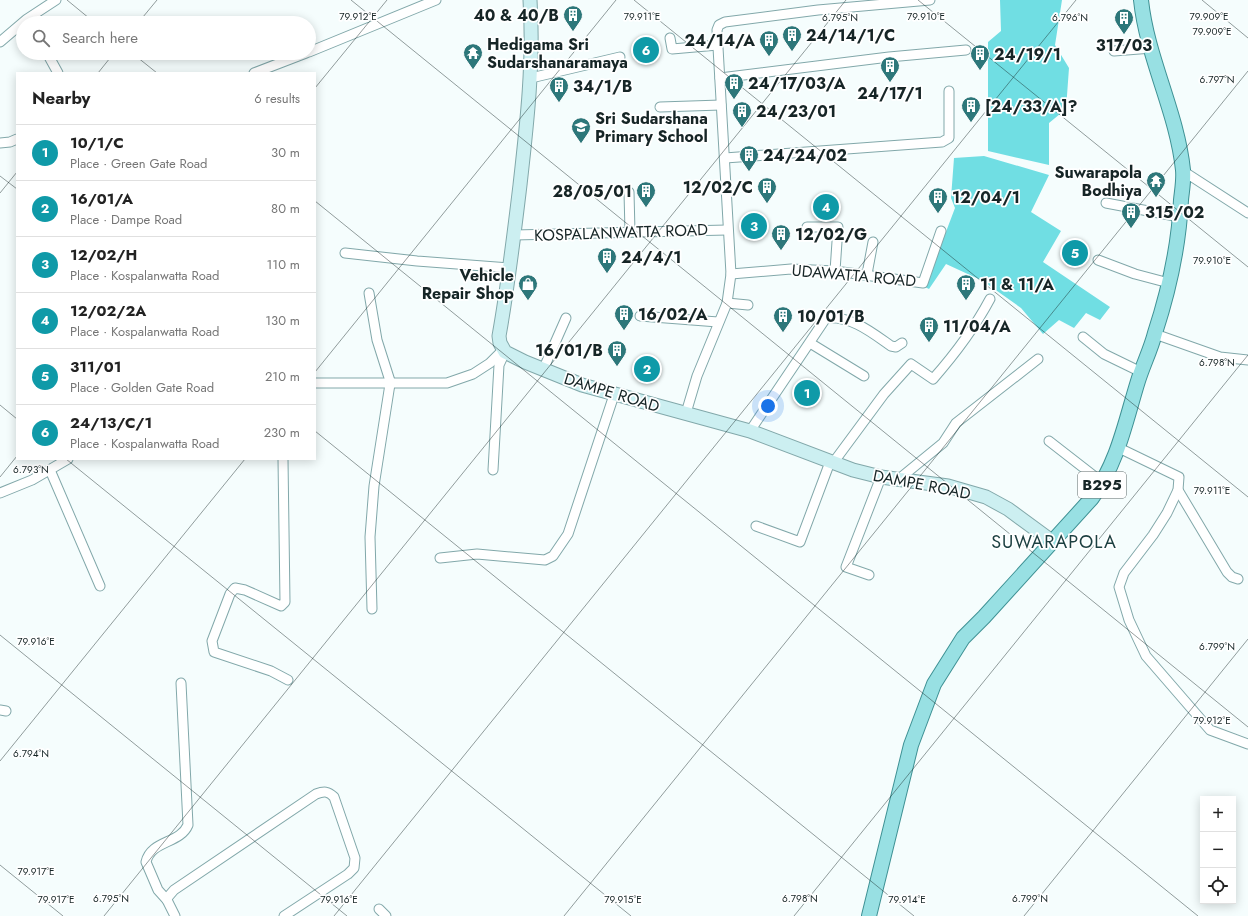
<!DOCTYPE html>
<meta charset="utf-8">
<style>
:root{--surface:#fff;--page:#f2f2f2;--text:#222;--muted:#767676;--line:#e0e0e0;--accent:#2d777a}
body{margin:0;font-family:Jost,sans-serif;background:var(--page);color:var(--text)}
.controls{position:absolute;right:12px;bottom:12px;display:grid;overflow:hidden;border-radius:0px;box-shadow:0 2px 10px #0003}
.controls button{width:36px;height:36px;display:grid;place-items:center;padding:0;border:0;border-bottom:1px solid var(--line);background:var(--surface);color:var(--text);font:20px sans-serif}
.you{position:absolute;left:768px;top:406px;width:14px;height:14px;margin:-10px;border:3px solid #fff;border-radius:50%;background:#1a73e8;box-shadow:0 0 0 6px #1a73e833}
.badge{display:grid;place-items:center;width:26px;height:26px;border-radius:50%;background:var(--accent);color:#fff;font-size:13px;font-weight:700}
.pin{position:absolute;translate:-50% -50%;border:2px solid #fff;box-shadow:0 1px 4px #0006}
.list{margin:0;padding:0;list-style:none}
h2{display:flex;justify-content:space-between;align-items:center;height:52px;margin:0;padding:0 16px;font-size:17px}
h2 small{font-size:13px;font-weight:400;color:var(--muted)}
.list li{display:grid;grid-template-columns:26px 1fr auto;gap:12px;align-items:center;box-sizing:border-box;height:56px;padding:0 16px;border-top:1px solid var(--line)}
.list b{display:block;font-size:15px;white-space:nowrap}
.list p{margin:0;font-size:13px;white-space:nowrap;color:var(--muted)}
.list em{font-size:13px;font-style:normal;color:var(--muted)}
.icon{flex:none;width:22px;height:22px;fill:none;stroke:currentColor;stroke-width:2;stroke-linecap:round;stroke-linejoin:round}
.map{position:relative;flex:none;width:1248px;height:916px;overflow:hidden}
.search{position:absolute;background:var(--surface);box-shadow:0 2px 10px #0003;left:16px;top:16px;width:300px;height:44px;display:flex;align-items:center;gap:10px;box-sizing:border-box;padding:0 14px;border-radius:22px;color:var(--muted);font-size:15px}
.panel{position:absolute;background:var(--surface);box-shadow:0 2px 10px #0003;left:16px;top:72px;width:300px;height:388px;border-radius:0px}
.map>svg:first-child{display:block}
.green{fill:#70dee3}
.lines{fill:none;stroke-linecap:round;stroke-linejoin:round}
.street-casing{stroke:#82a8aa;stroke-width:11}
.secondary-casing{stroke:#82a8aa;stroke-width:15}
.primary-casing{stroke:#3e9194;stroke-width:16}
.street{stroke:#fff;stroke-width:9}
.secondary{stroke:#cceff1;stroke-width:13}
.primary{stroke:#98e0e3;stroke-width:14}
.ticks{fill:none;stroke:#162526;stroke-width:1;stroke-opacity:0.45}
.labels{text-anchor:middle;stroke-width:3.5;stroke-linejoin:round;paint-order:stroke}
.shield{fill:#fff;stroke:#5c6667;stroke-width:1}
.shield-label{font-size:15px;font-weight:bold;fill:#162526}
.poi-label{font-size:16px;font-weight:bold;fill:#162526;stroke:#fff;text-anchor:start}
.street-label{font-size:16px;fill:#162526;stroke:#fff}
.quarter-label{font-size:18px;letter-spacing:1px;fill:#1d4142;stroke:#fff}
.ticks-label{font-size:10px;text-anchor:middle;fill:#162526;stroke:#fff;stroke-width:3.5;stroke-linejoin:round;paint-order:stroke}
</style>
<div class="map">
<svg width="1248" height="916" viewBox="0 0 1248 916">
<rect width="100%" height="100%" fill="#f5fdfd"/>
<!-- green -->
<g class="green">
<polygon points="1000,0 1062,0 1055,45 1069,68 1066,109 1049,123 1049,165 988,151 988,42 1001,31"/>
<polygon points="984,156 1049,175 1031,212 1061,231 1043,262 1110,307 1100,320 1086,313 1074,328 1059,320 1043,334 1021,308 983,281 946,264 929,289 925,287 955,208 951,198 954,158"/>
</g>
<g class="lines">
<!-- street casing -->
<g class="street-casing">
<g id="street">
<polyline points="670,38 672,49 718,45"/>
<polyline points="0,42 27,19 56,0"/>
<polyline points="1114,51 1152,48"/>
<polyline points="309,52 436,0"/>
<polyline points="47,53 58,73"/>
<polyline points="254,73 306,53"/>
<polyline points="531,78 620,57"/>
<polyline points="720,78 889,57 966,50"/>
<polyline points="660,107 721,105"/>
<polyline points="0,143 10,142 17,139"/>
<polyline points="725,158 942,142 949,138 949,91"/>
<polyline points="1183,171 1248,213"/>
<polyline points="629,192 630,232"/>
<polyline points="1106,203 1180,217"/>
<polyline points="807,227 838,227 835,271"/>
<polyline points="514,235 727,230"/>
<polyline points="345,253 417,261 510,268"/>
<polyline points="1098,260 1135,274 1169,283"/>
<polyline points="731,274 791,269 835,271 923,283 941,231"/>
<polyline points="867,274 873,242"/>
<polyline points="369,293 377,340 391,384"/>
<polyline points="727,303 748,305"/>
<polyline points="640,316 718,322"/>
<polyline points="1155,334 1220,357 1248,360"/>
<polyline points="1083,337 1104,354 1141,372"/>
<polyline points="810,343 864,376"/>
<polyline points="543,370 566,318"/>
<polyline points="315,383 447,383 473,374 490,363 504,349"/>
<polyline points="686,413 697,376 727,303 731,274 717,30 719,25 725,22 818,10 930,0"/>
<path d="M750,431L826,318C852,316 871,332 891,346L896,347L902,343"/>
<polyline points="1049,441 1103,483"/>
<polyline points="1119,448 1179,477 1178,490 1167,513 1153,535 1124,573 1119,587 1129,620 1146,656 1210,730 1248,744"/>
<polyline points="283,459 285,602 281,606 245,590 235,588 230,594 212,641 214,652 271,671 288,680"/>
<path d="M833,463L884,394L911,364L933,379C955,354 974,329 990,299"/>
<polyline points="50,470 100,586"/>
<polyline points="493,470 499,365 505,352"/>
<polyline points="899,479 943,443 956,423 1038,359"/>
<polyline points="1178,490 1227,572 1232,577 1238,579"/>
<polyline points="0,493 32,480 68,459"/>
<polyline points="756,526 800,542 830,462"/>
<polyline points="440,558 477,554 545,560 553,556 568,534 614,395"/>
<polyline points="869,575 846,567 881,477"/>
<polyline points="372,609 370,537 374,486 390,384"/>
<polyline points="0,710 6,711"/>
<path d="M167,900L168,897L174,890L316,794C324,791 328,791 334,797L355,858L354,868L348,874L284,916"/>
<polyline points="379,909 386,916"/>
<path d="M175,916L167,900L158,890L146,862C151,840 180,844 188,825L181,683"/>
</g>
</g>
<!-- secondary casing -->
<g class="secondary-casing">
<path id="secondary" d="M530,0C534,62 527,123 520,185C514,235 508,286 499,336L500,343L505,352L525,362L582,385L750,431L853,470L881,477L948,486L986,497L1008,509L1053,542"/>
</g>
<!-- primary casing -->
<g class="primary-casing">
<path id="primary" d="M869,916L911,745L934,684L963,638L984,617L1092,498C1118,462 1125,423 1138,381C1143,365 1151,349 1155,333C1169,290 1179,245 1181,200C1182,190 1184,180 1183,170C1177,112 1147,58 1141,0"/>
</g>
<!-- street -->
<use href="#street" class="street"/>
<!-- secondary -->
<use href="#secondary" class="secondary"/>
<!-- primary -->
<use href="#primary" class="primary"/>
</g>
<!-- ticks -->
<path class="ticks" d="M67,0L95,23M351,0L1248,727M634,0L1248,497M918,0L1248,267M1202,0L1248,38M138,23L157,0M132,53L157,73M98,73L114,53M315,88L387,0M0,176L17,189M0,193L17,172M315,201L1198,916M315,372L616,0M0,405L17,419M315,431L914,916M66,459L631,916M0,477L17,456M0,635L347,916M0,761L245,459M0,865L63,916M104,916L846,0M334,916L1076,0M564,916L1248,71M794,916L1248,355M1024,916L1248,639"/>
<!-- icons -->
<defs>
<g id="building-pin" transform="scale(1)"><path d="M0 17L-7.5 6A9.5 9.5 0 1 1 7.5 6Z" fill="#2d777a" stroke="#fff"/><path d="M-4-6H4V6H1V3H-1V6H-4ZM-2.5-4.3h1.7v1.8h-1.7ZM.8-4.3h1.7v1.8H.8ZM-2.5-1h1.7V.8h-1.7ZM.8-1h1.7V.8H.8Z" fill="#fff"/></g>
<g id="temple-pin" transform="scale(1)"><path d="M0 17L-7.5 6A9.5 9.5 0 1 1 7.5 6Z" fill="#2d777a" stroke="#fff"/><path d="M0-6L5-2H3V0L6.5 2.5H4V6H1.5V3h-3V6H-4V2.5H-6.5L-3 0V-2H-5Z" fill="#fff"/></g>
<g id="school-pin" transform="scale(1)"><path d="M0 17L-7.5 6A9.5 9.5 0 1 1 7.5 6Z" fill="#2d777a" stroke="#fff"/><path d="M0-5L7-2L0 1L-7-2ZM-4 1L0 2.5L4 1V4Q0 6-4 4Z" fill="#fff"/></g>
<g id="shop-pin" transform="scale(1)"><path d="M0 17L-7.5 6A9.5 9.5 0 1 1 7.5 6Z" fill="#2d777a" stroke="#fff"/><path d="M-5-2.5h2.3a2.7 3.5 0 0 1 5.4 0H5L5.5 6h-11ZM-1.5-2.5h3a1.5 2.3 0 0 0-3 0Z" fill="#fff"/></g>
</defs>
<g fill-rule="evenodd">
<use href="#building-pin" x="573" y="15"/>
<use href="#building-pin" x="1124" y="18"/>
<use href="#building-pin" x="792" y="35"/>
<use href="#building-pin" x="769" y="40"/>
<use href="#temple-pin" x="473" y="53"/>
<use href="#building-pin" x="980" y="54"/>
<use href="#building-pin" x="890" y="66"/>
<use href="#building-pin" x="734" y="83"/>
<use href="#building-pin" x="559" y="86"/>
<use href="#building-pin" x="971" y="106"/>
<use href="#building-pin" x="742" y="111"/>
<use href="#school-pin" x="581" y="127"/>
<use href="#building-pin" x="749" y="155"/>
<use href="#temple-pin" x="1156" y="181"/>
<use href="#building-pin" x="767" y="187"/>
<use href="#building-pin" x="646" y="191"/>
<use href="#building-pin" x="938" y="197"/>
<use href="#building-pin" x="1131" y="212"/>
<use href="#building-pin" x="781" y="234"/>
<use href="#building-pin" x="607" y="257"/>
<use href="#shop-pin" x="528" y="284"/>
<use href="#building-pin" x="966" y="284"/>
<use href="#building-pin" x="624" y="314"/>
<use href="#building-pin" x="783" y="316"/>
<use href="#building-pin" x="929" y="326"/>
<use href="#building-pin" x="617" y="350"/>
</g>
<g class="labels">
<!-- shield labels -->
<rect class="shield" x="1078" y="472" width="48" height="26" rx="3"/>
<g class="shield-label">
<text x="1102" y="490">B295</text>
</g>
<!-- poi labels -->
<g class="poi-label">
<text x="559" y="21" text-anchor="end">40 &amp; 40/B</text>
<text x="806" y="41">24/14/1/C</text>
<text x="755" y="46" text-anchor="end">24/14/A</text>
<text x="487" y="50">Hedigama Sri<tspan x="487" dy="18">Sudarshanaramaya</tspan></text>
<text x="1124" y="51" text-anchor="middle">317/03</text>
<text x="994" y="60">24/19/1</text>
<text x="748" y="89">24/17/03/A</text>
<text x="573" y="92">34/1/B</text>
<text x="890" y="99" text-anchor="middle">24/17/1</text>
<text x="985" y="112">[24/33/A]?</text>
<text x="756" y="117">24/23/01</text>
<text x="595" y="124">Sri Sudarshana<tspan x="595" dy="18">Primary School</tspan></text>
<text x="763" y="161">24/24/02</text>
<text x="1142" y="178" text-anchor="end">Suwarapola<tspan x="1142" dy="18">Bodhiya</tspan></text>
<text x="753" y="193" text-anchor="end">12/02/C</text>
<text x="632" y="197" text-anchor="end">28/05/01</text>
<text x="952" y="203">12/04/1</text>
<text x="1145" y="218">315/02</text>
<text x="795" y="240">12/02/G</text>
<text x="621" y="263">24/4/1</text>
<text x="514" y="281" text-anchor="end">Vehicle<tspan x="514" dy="18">Repair Shop</tspan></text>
<text x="980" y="290">11 &amp; 11/A</text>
<text x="638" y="320">16/02/A</text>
<text x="797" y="322">10/01/B</text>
<text x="943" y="332">11/04/A</text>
<text x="603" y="356" text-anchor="end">16/01/B</text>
</g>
<!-- street labels -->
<g class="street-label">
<text transform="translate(621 232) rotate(-2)" y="6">KOSPALANWATTA ROAD</text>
<text transform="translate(854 275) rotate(5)" y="6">UDAWATTA ROAD</text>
<text transform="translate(612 392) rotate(17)" y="6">DAMPE ROAD</text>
<text transform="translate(922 484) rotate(11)" y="6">DAMPE ROAD</text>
</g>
<!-- quarter labels -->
<g class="quarter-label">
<text x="1054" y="548">SUWARAPOLA</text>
</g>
</g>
<g class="ticks-label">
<text x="1209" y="20">79.909°E</text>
<text x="358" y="20">79.912°E</text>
<text x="642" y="20">79.911°E</text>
<text x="926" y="20">79.910°E</text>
<text x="840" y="21">6.795°N</text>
<text x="1070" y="21">6.796°N</text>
<text x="1212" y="35">79.909°E</text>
<text x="1217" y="83">6.797°N</text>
<text x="1212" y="264">79.910°E</text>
<text x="1217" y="366">6.798°N</text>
<text x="31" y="473">6.793°N</text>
<text x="1212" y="494">79.911°E</text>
<text x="36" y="645">79.916°E</text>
<text x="1217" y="650">6.799°N</text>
<text x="1212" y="724">79.912°E</text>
<text x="31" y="757">6.794°N</text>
<text x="36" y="875">79.917°E</text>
<text x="111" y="902">6.795°N</text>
<text x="800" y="902">6.798°N</text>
<text x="1030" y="902">6.799°N</text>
<text x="56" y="903">79.917°E</text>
<text x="339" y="903">79.916°E</text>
<text x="623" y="903">79.915°E</text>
<text x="907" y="903">79.914°E</text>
</g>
</svg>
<div class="controls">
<button>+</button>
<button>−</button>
<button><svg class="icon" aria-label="locate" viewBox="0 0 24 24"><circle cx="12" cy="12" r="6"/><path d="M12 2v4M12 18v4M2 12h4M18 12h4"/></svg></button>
</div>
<div class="you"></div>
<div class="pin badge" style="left:807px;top:393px;background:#0f9aa8">1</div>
<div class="pin badge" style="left:647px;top:369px;background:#0f9aa8">2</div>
<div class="pin badge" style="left:754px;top:226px;background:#0f9aa8">3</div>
<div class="pin badge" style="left:826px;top:207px;background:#0f9aa8">4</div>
<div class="pin badge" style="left:1075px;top:253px;background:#0f9aa8">5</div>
<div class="pin badge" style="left:646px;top:50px;background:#0f9aa8">6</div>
<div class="search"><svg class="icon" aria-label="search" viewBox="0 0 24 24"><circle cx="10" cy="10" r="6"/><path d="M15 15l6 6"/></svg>Search here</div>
<section class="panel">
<h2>Nearby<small>6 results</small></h2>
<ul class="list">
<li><span class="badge" style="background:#0f9aa8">1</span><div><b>10/1/C</b><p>Place · Green Gate Road</p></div><em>30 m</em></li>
<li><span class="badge" style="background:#0f9aa8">2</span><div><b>16/01/A</b><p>Place · Dampe Road</p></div><em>80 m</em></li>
<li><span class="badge" style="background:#0f9aa8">3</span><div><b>12/02/H</b><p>Place · Kospalanwatta Road</p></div><em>110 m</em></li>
<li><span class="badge" style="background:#0f9aa8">4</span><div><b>12/02/2A</b><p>Place · Kospalanwatta Road</p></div><em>130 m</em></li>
<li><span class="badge" style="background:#0f9aa8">5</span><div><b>311/01</b><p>Place · Golden Gate Road</p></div><em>210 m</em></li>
<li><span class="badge" style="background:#0f9aa8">6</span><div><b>24/13/C/1</b><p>Place · Kospalanwatta Road</p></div><em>230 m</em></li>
</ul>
</section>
</div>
